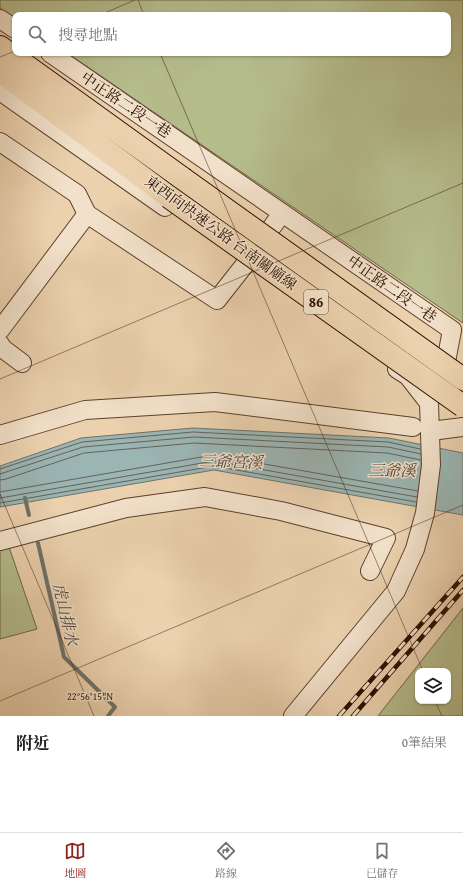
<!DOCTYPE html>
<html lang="zh-TW">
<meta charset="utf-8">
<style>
:root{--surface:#fff;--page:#f6f6f6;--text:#202124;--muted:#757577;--line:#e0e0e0;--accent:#8f2418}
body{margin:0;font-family:"Gentium Book Plus","Noto Serif TC",serif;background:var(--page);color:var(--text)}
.controls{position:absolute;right:12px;bottom:12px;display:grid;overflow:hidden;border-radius:8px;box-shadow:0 1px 3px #0004}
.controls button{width:36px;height:36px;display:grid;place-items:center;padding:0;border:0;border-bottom:1px solid var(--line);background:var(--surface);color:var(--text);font:20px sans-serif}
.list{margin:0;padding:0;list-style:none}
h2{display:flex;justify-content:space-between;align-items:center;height:52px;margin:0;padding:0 16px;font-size:17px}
h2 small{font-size:13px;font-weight:400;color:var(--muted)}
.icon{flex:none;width:22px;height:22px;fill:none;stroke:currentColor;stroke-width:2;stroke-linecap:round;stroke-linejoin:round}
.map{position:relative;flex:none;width:463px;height:716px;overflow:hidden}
.search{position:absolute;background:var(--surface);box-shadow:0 1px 3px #0004;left:12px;right:12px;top:12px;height:44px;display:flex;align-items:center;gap:10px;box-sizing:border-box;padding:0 14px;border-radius:8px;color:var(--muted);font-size:15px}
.sheet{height:116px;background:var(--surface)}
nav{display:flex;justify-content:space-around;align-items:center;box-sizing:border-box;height:56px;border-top:1px solid var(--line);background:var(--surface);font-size:11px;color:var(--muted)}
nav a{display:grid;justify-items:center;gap:2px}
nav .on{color:var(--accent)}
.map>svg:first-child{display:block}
.green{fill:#b5bc8c;stroke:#706646;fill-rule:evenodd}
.water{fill:#9bb5b3;stroke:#6f736b}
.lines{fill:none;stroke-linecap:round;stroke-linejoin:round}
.shore{stroke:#64625a;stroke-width:1}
.stream{stroke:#6f736b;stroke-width:4}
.minor-casing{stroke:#5c402c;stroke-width:20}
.highway-casing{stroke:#2c0f00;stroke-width:24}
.minor{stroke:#f2e1ca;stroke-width:18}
.highway{stroke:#ebd1ae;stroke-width:22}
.rail-casing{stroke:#2c0f00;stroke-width:4.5}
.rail{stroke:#f2e1ca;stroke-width:3;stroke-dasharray:9;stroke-linecap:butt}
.highway-bridge-casing{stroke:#2c0f00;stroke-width:24;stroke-linecap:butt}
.highway-bridge{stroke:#ebd1ae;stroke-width:22}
.ticks{fill:none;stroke:#2c0f00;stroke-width:1;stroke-opacity:0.45}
.labels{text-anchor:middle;stroke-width:3;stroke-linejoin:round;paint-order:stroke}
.shield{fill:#f2e1ca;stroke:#674e3d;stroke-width:1}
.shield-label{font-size:14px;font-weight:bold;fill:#2c0f00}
.street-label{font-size:15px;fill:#2c0f00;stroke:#f2e1ca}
.water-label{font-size:16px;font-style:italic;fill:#53493f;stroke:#f2e1ca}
.ticks-label{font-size:10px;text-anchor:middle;fill:#2c0f00;stroke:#f2e1ca;stroke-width:3;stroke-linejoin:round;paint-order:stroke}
</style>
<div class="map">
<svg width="463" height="716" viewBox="0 0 463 716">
<rect width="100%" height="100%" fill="#ebd1ae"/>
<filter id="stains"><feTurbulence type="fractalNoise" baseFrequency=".005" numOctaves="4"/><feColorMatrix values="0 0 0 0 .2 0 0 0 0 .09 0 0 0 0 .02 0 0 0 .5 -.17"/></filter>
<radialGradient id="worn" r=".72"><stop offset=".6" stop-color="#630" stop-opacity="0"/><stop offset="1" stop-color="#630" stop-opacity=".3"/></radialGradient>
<!-- green -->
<g class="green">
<polygon points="0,0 463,0 463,323 67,53 448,53 448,15 15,15 15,18 0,8"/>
<polygon points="8,544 37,629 0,639 0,547"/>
<path d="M463,608V716H378ZM418,671H448V701H418Z"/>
</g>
<!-- water -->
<polygon class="water" points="193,428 389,438 463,453 463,515 214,470 0,507 0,466 81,438"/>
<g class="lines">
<!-- shore -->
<g class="shore">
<polyline points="0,469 82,442 193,432 388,442 420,449"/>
<polyline points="0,474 83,447 194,437 388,447 421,454"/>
<polyline points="0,480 6,479 84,453 194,443 387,453 421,460"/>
<polyline points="0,492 213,455 418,491"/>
<polyline points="0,498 214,461 417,497"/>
<polyline points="0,503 214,466 416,502"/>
</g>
<!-- stream -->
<g class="stream">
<polyline points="25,498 29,515"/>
<polyline points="38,543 64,657 115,707 108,716"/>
</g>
<!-- minor casing -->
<g class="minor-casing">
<g id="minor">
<polyline points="0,19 15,29"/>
<polyline points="50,53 452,330 443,378"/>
<polyline points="0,91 165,207"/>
<polyline points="0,142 77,194 87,214 217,300 246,263 282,213"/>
<polyline points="0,330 87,214"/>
<polyline points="0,344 2,348 22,363"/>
<polyline points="439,430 463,427"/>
<polyline points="0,435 85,410 215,402 413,427"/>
<polyline points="0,541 126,508 205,497 281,511 386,538 370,571"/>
<polyline points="293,716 396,591 415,549 425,513 431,465 429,403 408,376 397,369"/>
</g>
</g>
<!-- highway casing -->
<g class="highway-casing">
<g id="highway">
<polyline points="0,47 182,178"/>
<polyline points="0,71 169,197"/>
</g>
</g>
<!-- minor -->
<use href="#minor" class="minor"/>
<!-- highway -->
<use href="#highway" class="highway"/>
<!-- rail casing -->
<g class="rail-casing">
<g id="rail">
<polyline points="339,716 463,577"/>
<polyline points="353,716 463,590"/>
</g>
</g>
<!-- rail -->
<use href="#rail" class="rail"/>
<!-- highway-bridge casing -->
<g class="highway-bridge-casing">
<g id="highway-bridge">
<polyline points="182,178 463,379"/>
<polyline points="169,197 463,406"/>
</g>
</g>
<!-- highway-bridge -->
<use href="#highway-bridge" class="highway-bridge"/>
</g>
<!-- ticks -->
<path class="ticks" d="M138,0L144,15M100,15L135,0M160,53L423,671M0,57L15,51M0,379L463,183M0,494L94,716M0,701L463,505M435,701L442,716"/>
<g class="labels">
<!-- shield labels -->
<rect class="shield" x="304" y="290" width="24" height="24" rx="3"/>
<g class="shield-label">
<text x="316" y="307">86</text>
</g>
<!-- street labels -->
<g class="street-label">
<text transform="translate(126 105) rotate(34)" y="5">中正路二段一巷</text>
<text transform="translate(221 233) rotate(36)" y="5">東西向快速公路 台南關廟線</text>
<text transform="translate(392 289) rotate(35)" y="5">中正路二段一巷</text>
</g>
<!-- water labels -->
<g class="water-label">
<text transform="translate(231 461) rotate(2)" y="6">三爺宮溪</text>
<text x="392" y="476">三爺溪</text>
<text transform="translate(66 614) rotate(77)" y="6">虎山排水</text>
</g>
</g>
<g class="ticks-label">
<text x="90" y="700">22°56'15"N</text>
</g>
<rect width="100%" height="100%" filter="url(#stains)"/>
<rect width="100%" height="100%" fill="url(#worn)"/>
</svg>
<div class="controls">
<button><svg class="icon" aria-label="layers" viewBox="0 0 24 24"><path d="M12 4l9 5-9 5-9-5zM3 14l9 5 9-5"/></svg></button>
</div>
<div class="search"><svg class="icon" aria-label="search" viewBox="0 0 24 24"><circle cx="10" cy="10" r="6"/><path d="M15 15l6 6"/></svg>搜尋地點</div>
</div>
<section class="sheet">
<h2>附近<small>0筆結果</small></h2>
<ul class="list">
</ul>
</section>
<nav>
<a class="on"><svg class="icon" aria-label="map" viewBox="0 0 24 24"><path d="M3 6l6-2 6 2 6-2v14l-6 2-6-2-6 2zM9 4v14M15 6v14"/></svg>地圖</a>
<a><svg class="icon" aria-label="directions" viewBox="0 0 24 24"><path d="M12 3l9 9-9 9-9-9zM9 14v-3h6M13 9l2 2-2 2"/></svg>路線</a>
<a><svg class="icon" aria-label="saved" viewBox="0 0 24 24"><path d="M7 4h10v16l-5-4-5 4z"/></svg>已儲存</a>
</nav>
